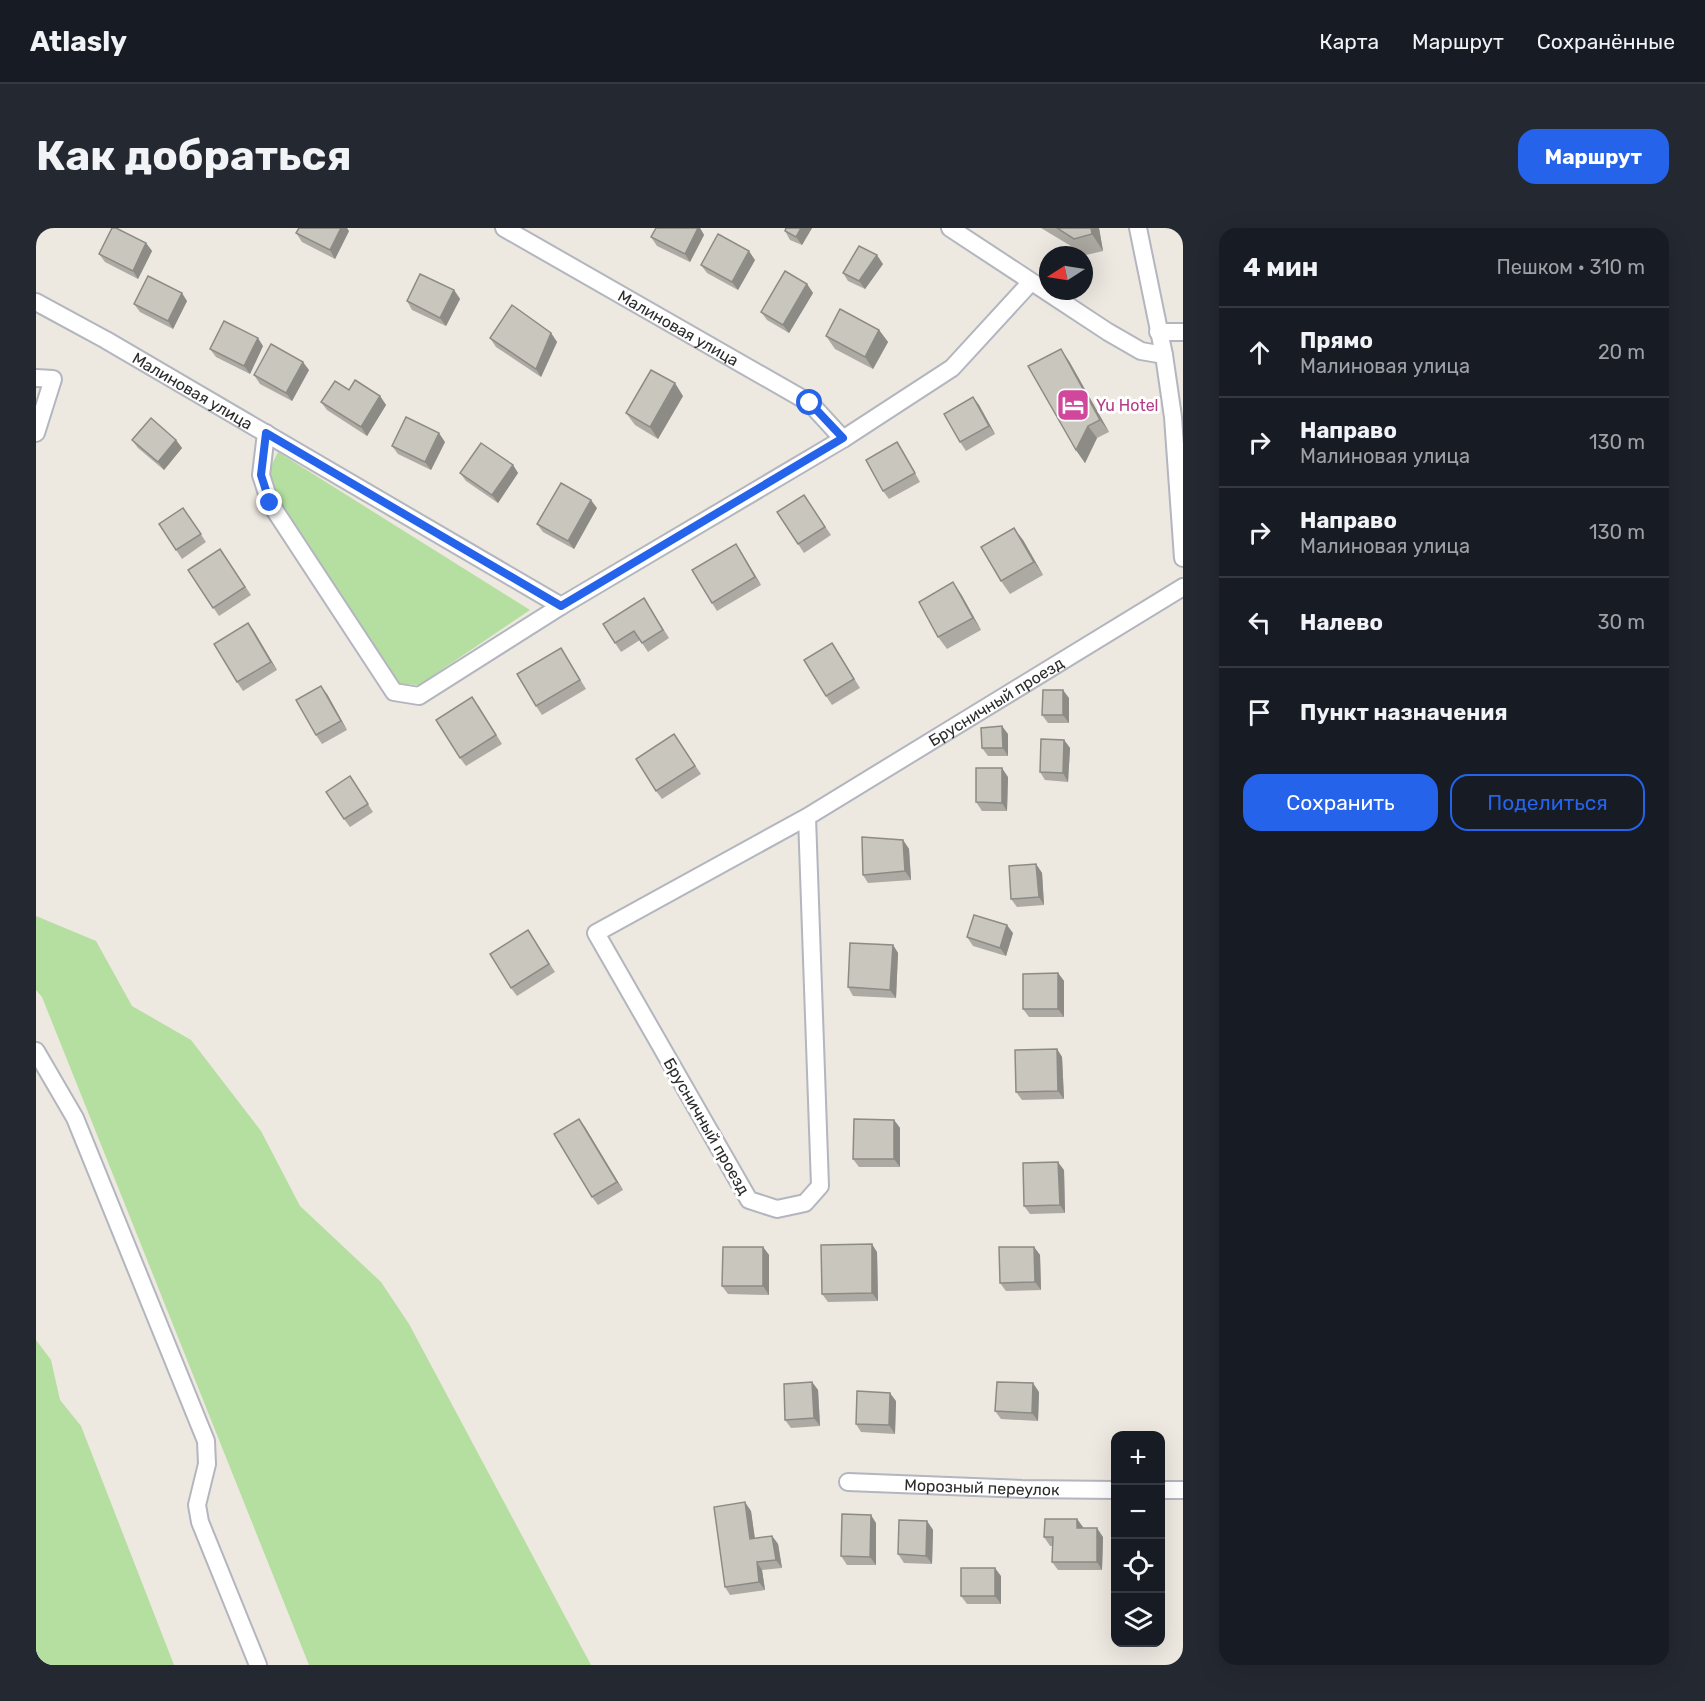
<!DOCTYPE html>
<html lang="ru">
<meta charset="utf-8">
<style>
:root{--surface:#171b24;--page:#242831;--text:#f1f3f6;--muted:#9ea1a6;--line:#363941;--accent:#2563eb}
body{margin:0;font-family:Rubik,sans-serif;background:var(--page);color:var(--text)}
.controls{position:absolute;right:18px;bottom:18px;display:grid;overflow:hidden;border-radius:12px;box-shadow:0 6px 24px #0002}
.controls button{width:54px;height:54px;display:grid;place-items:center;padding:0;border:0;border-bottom:2px solid var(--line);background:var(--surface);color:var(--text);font:30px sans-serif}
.compass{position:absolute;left:1003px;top:18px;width:54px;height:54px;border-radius:50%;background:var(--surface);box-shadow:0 6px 24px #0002;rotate:258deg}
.stop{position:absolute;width:18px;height:18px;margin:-14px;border:4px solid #2563eb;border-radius:50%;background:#fff}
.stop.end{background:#2563eb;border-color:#fff;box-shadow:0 2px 6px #0008}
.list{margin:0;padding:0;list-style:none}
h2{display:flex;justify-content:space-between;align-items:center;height:78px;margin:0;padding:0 24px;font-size:26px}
h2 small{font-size:20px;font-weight:400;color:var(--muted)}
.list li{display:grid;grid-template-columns:39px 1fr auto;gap:18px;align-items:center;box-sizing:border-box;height:90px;padding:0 24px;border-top:2px solid var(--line)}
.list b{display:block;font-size:22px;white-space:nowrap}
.list p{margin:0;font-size:20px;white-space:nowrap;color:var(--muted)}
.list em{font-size:20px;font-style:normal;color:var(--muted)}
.actions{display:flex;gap:12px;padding:18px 24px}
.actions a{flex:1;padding:14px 0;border:2px solid var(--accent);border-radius:18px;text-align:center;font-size:21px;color:var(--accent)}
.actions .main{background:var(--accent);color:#fff}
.icon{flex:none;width:33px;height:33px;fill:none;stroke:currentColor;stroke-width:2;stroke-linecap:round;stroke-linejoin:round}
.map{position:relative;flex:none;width:1147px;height:1437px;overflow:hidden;border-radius:18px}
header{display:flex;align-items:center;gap:36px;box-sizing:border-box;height:84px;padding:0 30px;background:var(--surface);border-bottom:2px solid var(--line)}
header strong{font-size:28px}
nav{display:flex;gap:33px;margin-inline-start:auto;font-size:21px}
.intro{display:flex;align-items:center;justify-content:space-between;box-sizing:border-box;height:144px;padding:0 36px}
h1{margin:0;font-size:42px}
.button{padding:15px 27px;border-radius:18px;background:var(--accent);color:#fff;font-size:21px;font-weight:700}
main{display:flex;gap:36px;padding:0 36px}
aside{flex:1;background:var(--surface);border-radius:18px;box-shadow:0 6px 24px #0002}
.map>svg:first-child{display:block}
.green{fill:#b4dfa0}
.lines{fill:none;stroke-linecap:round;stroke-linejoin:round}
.minor-casing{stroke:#b3b5bf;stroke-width:20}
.minor{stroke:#fff;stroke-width:16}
.wall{fill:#adaaa3}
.shaded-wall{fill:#8d8b85}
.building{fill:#c9c6be;stroke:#8d8b85;stroke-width:1.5}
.route{stroke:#2563eb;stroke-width:8}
.labels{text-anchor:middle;stroke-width:6;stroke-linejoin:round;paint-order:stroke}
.street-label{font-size:16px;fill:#2c2c2c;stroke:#fff}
.hotel-label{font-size:16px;fill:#b23c85;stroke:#fff;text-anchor:start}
</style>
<header>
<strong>Atlasly</strong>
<nav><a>Карта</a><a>Маршрут</a><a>Сохранённые</a></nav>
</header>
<div class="intro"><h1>Как добраться</h1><a class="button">Маршрут</a></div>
<main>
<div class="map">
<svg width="1147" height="1437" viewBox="0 0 1147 1437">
<rect width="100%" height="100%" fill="#ede8e0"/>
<!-- green -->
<g class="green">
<polygon points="242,224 494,382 383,457 364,456 243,276 232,244"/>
<polygon points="0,688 60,713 96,778 155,812 225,903 264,978 345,1054 373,1096 555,1437 273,1437 6,769 0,762"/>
<polygon points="0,1112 15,1132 24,1172 45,1198 138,1437 0,1437"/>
</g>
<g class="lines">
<!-- minor casing -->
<g class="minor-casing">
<g id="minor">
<path id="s1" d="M468,0L774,175L807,211"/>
<polyline points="914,0 1072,104 1105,123 1128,127"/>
<polyline points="1102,0 1128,127 1137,189 1147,330"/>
<path id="s2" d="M0,74L70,112L525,378L807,211L916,140L995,54"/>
<polyline points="1122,104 1147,104"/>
<polyline points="0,150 17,151 0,205"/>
<polyline points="230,205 225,247 234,275 358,464 383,468 525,378"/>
<path id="s3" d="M771,589L784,958L769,975L741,981L713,972L560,705L771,589L1147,359"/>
<polyline points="0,823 39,890 170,1213 171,1236 161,1277 164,1294 222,1437"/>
<path id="s4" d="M812,1254L986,1261L1080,1262"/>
<polyline points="1124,1262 1147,1262"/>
</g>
</g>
<!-- minor -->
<use href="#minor" class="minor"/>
</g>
<!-- wall -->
<g class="wall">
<polygon points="620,0 664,0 668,7 654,34 621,18 615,9"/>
<polygon points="750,0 776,0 766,17 754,12 749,3"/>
<polygon points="1005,0 1063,0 1067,23 1050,27"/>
<polygon points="313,3 299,31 266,14 260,5"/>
<polygon points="110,15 116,23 102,51 69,34 63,26"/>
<polygon points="719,32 702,62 671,45 665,37"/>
<polygon points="847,36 829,61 812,53 807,45"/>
<polygon points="771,56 777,65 753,105 731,92 725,84"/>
<polygon points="418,62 424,71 410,98 376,82 371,73"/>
<polygon points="151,73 137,101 104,84 98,76"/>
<polygon points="843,102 852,114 837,141 799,121 790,108"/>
<polygon points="515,105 521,114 505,149 460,119 454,110"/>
<polygon points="227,118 214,146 180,129 174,121"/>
<polygon points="1033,133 1073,204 1061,210 1049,235 1040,222"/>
<polygon points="273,142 256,173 224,156 218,147"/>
<polygon points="344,168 350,177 331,208 291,182 285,174"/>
<polygon points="647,168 622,211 599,197 590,185"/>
<polygon points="937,169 943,177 959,206 930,223 924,214"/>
<polygon points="96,212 140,212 146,220 128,242 102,220"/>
<polygon points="409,214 395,242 362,226 356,218"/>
<polygon points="867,223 884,254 853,271 847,263"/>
<polygon points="477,237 482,245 462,275 430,253 424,245"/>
<polygon points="768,267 795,307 768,325 741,284"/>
<polygon points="147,280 170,314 146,331 123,296"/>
<polygon points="561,280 538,321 507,304 501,296"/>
<polygon points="987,312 1007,347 974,366 965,353"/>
<polygon points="700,316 725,357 681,383 676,375"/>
<polygon points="184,321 215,367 183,388 152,342"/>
<polygon points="925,366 945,402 911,421 902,409"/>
<polygon points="608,370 633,410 612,424 604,412 585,424 579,415"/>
<polygon points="212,395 241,442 207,463 201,454"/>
<polygon points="525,420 550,461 506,487 500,478"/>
<polygon points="802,424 824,460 796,477 790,468"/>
<polygon points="291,466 311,502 286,516 280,507"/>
<polygon points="1033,470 1033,495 1012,495 1006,487"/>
<polygon points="442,477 466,516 430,538 424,530"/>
<polygon points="638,506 665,546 626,571 620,563"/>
<polygon points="972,506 972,528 952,528 946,520"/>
<polygon points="1028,512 1034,520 1032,554 1009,552 1004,544"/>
<polygon points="314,548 337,584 314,599 308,591"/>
<polygon points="972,549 971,583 946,583 940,574"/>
<polygon points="867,612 873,621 875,652 832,655 827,647"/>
<polygon points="1000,636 1006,645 1008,677 981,679 975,671"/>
<polygon points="492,702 519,744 481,768 475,760"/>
<polygon points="977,705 970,728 937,718 931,709"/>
<polygon points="857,717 862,725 860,770 817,768 812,759"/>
<polygon points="1022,745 1028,753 1028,789 993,789 987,781"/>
<polygon points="1021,821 1026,829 1028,871 986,872 980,864"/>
<polygon points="543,891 587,962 562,977 556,969"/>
<polygon points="858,892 864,900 864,939 823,939 817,931"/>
<polygon points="1028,942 1029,985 994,986 988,978"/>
<polygon points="727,1019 733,1027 733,1067 692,1066 686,1058"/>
<polygon points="998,1019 1004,1027 1005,1062 970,1063 964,1055"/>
<polygon points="841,1024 842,1073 792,1074 786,1066"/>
<polygon points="776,1154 782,1162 784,1198 755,1200 749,1192"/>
<polygon points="1003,1164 1002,1193 965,1191 959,1183"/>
<polygon points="860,1173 859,1206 825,1204 820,1196"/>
<polygon points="715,1283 719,1311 736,1308 742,1316 746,1340 726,1342 729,1362 694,1367 689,1359"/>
<polygon points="1041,1291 1047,1300 1067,1309 1066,1342 1022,1342 1016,1334 1016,1318 1014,1318 1008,1309"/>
<polygon points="891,1293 897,1302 896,1336 868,1335 862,1326"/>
<polygon points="840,1295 840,1337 811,1337 805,1328"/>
<polygon points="965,1348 965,1376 931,1376 925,1368"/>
</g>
<!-- shaded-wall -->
<g class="shaded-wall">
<polygon points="305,0 311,0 313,3 299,31 294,22"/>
<polygon points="662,0 664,0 668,7 654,34 649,26"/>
<polygon points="765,0 776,0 766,17 760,9"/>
<polygon points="1055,0 1063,0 1067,23 1056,6"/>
<polygon points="110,15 116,23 102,51 97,43"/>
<polygon points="713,23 719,32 702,62 696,54"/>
<polygon points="841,27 847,36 829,61 823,53"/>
<polygon points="771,56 777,65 753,105 747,97"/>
<polygon points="418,62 424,71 410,98 404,90"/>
<polygon points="146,65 151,73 137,101 132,93"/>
<polygon points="843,102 852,114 837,141 829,129"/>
<polygon points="515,105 521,114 505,149 500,141"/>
<polygon points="222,110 227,118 214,146 208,138"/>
<polygon points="1025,121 1033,133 1073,204 1064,192"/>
<polygon points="267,134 273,142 256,173 250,165"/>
<polygon points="639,155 647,168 622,211 614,199"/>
<polygon points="344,168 350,177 331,208 325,199"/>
<polygon points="937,169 943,177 959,206 953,198"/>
<polygon points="1052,198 1061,210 1049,235 1040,222"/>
<polygon points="403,205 409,214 395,242 389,234"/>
<polygon points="140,212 146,220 128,242 122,234"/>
<polygon points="477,237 482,245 462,275 456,267"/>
<polygon points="555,272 561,280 538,321 532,313"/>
<polygon points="978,300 987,312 1007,347 998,334"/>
<polygon points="700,316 706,325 725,357 719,349"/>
<polygon points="917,354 925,366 945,402 937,390"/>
<polygon points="212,395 218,403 241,442 235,434"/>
<polygon points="285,458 291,466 311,502 305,493"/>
<polygon points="1027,462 1033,470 1033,495 1027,487"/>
<polygon points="966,498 972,506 972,528 967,520"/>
<polygon points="1028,512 1034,520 1032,554 1027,545"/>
<polygon points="966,540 972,549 971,583 966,575"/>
<polygon points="867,612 873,621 875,652 869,643"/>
<polygon points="1000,636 1006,645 1008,677 1003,669"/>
<polygon points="971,697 977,705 970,728 964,720"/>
<polygon points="857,717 862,725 860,770 854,762"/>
<polygon points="1022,745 1028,753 1028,789 1022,781"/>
<polygon points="1021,821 1026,829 1028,871 1022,863"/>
<polygon points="543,891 549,899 587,962 581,954"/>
<polygon points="858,892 864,900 864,939 858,931"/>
<polygon points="1022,934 1028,942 1029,985 1024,977"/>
<polygon points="836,1016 841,1024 842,1073 836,1065"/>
<polygon points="727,1019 733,1027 733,1067 727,1058"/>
<polygon points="998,1019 1004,1027 1005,1062 999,1054"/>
<polygon points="776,1154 782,1162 784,1198 778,1190"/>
<polygon points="997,1155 1003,1164 1002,1193 996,1185"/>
<polygon points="854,1165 860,1173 859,1206 853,1197"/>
<polygon points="709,1274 715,1283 720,1319 714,1311"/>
<polygon points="835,1287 840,1295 840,1337 834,1329"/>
<polygon points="1041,1291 1047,1299 1047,1309 1041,1300"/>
<polygon points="891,1293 897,1302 896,1336 890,1328"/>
<polygon points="1061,1300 1067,1309 1066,1342 1061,1334"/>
<polygon points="736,1308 742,1316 746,1340 740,1332"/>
<polygon points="721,1334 726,1342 729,1362 723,1354"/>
<polygon points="959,1340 965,1348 965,1376 959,1368"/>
</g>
<!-- building -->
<g class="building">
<polygon points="76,0 80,0 110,15 97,43 63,26"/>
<polygon points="263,0 305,0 294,22 260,5"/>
<polygon points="620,0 662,0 649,26 615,9"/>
<polygon points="750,0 765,0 760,9 749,3"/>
<polygon points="1021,0 1055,0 1056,6 1038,11"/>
<polygon points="682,6 713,23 696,54 665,37"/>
<polygon points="823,18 841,27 823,53 807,45"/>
<polygon points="749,43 771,56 747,97 725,84"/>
<polygon points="384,46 418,62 404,90 371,73"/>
<polygon points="112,48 146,65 132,93 98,76"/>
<polygon points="476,77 515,105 500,141 454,110"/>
<polygon points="804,81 843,102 829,129 790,108"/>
<polygon points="188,93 222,110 208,138 174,121"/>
<polygon points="235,116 267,134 250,165 218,147"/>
<polygon points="1025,121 1064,192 1052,198 1040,222 992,138"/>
<polygon points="615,142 639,155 614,199 590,185"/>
<polygon points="319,152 344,168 325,199 285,174 299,153 313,162"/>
<polygon points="937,169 953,198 924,214 908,186"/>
<polygon points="370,189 403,205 389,234 356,218"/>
<polygon points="115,190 140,212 122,234 96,212"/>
<polygon points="861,214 879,245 847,263 830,232"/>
<polygon points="445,215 477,237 456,267 424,245"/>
<polygon points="525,255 555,272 532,313 501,296"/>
<polygon points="768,267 789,299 762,316 741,284"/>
<polygon points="147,280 165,306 140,322 123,296"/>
<polygon points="978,300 998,334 965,353 945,319"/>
<polygon points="700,316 719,349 676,375 656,342"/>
<polygon points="184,321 209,359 177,380 152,342"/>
<polygon points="917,354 937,390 902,409 883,374"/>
<polygon points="608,370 627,402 606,415 598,403 579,415 567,396"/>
<polygon points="212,395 235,434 201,454 178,416"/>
<polygon points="796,415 818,451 790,468 768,432"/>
<polygon points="525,420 544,452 500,478 481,446"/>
<polygon points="285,458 305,493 280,507 260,472"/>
<polygon points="1007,462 1027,462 1027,487 1006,487"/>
<polygon points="436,469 460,507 424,530 400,492"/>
<polygon points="966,498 967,520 946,520 945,500"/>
<polygon points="638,506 659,538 620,563 600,531"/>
<polygon points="1005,511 1028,512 1027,545 1004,544"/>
<polygon points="940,540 966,540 966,575 940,574"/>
<polygon points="314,548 332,576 308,591 290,564"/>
<polygon points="826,609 867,612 869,643 827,647"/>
<polygon points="1000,636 1003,669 975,671 973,638"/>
<polygon points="938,687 971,697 964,720 931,709"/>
<polygon points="492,702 513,736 475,760 454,726"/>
<polygon points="814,715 857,717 854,762 812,759"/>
<polygon points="1022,745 1022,781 987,781 987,746"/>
<polygon points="1021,821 1022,863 980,864 979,822"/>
<polygon points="543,891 581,954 556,969 518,906"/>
<polygon points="818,891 858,892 858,931 817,931"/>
<polygon points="1022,934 1024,977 988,978 987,935"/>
<polygon points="836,1016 836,1065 786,1066 785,1017"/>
<polygon points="687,1019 727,1019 727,1058 686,1058"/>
<polygon points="963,1019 998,1019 999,1054 964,1055"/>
<polygon points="776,1154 778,1190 749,1192 748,1156"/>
<polygon points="961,1154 997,1155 996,1185 959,1183"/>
<polygon points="821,1163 854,1165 853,1197 820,1196"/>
<polygon points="709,1274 714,1311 736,1308 740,1332 721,1334 723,1354 689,1359 678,1279"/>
<polygon points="806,1286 835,1287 834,1329 805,1328"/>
<polygon points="1009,1291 1041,1291 1041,1300 1061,1300 1061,1334 1016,1334 1017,1309 1008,1309"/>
<polygon points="863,1292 891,1293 890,1328 862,1326"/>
<rect x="925" y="1340" width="34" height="28"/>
</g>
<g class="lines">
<!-- route -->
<polyline class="route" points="234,275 225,247 230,205 525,378 807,210 774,175"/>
</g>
<!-- icons -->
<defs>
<g id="hotel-square" transform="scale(1.725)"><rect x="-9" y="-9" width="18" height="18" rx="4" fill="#d1479c" stroke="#fff"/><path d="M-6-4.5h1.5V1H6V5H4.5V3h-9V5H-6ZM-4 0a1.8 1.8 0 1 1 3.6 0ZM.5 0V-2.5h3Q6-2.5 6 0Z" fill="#fff"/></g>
</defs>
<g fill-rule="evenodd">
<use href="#hotel-square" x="1037" y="177"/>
</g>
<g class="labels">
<!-- street labels -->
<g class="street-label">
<text dy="6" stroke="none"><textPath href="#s1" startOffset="201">Малиновая улица</textPath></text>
<text dy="6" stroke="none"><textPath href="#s2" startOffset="180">Малиновая улица</textPath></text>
<text dy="6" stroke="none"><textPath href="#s3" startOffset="1220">Брусничный проезд</textPath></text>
<text transform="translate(671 898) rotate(60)" y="6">Брусничный проезд</text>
<text dy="6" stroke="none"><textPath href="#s4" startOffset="134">Морозный переулок</textPath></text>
</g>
<!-- hotel labels -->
<g class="hotel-label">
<text x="1060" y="183">Yu Hotel</text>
</g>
</g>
</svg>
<div class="controls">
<button>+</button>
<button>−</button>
<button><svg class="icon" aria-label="locate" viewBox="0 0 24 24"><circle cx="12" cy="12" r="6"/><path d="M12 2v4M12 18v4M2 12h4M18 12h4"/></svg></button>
<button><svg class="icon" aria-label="layers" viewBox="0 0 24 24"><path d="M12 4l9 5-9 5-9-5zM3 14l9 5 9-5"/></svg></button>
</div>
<svg class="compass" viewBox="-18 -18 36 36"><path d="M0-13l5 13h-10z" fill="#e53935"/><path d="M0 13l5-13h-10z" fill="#9ea1a6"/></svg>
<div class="stop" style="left:774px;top:175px"></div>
<div class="stop end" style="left:234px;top:275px"></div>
</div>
<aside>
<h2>4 мин<small>Пешком · 310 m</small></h2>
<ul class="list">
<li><svg class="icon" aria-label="ahead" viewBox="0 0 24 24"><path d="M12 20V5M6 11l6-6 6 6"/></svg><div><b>Прямо</b><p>Малиновая улица</p></div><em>20 m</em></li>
<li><svg class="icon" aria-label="right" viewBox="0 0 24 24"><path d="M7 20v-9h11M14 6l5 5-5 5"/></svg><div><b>Направо</b><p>Малиновая улица</p></div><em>130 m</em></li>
<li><svg class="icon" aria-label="right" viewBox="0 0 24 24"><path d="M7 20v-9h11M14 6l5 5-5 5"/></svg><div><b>Направо</b><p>Малиновая улица</p></div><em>130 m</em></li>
<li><svg class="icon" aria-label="left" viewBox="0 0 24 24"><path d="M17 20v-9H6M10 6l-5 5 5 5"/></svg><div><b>Налево</b></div><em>30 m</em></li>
<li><svg class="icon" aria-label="arrive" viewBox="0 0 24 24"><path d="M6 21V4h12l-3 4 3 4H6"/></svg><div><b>Пункт назначения</b></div></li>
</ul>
<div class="actions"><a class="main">Сохранить</a><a>Поделиться</a></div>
</aside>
</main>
